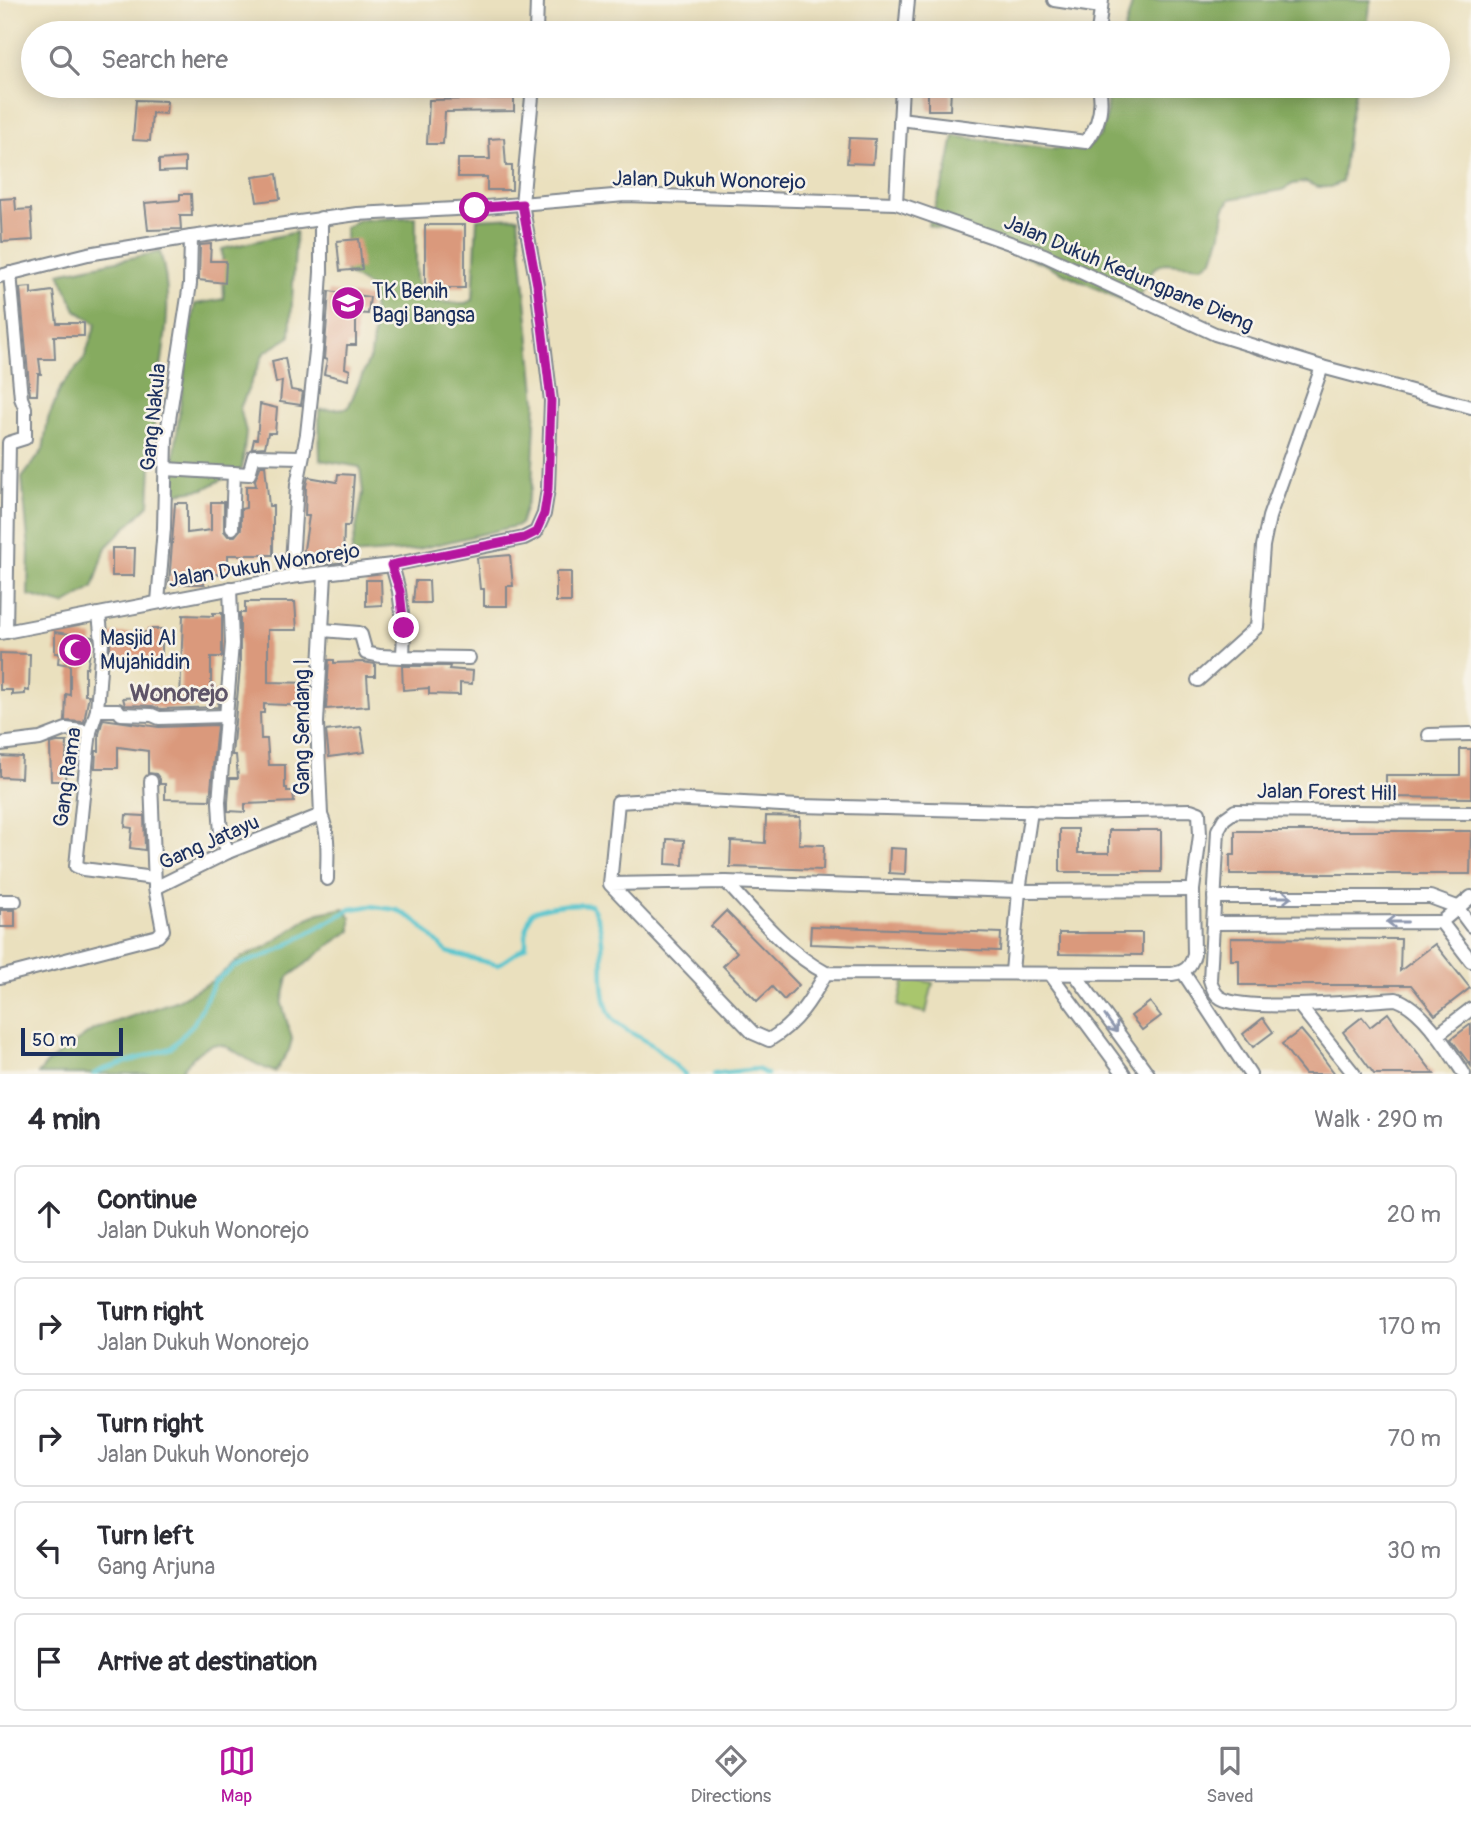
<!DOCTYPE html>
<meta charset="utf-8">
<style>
:root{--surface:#fff;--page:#f7f7f7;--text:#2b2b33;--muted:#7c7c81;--line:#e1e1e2;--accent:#b5179e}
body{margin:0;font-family:Pangolin,sans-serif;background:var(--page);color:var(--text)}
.scale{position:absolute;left:21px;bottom:18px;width:102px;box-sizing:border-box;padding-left:7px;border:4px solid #1b2f5e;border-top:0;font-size:19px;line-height:24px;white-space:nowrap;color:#1b2f5e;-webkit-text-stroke:5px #f7f3e8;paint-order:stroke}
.stop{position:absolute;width:21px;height:21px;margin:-16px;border:5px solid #b5179e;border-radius:50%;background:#fff}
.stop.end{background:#b5179e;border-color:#fff;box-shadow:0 2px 7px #0008}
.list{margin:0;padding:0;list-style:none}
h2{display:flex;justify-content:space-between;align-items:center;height:91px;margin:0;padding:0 28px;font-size:30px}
h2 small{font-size:23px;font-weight:400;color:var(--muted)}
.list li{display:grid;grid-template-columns:46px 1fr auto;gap:21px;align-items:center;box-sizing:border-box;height:98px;margin:0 14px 14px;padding:0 14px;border:2px solid var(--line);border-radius:10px}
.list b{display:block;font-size:26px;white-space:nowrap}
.list p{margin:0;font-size:23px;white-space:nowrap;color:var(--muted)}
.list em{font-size:23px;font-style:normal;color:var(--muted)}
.icon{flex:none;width:38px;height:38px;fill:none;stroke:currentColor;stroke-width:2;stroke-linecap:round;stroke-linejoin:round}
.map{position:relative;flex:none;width:1471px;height:1074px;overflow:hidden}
.search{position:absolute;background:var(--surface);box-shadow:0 4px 18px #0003;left:21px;right:21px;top:21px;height:77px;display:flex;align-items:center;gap:18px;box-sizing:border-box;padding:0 24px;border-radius:38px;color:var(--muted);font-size:26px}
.sheet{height:651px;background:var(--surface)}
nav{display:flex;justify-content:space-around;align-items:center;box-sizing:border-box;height:98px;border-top:2px solid var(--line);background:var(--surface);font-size:19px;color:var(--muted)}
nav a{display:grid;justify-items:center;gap:4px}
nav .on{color:var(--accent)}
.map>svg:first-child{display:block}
.green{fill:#a9c66d;stroke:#627a66;stroke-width:2}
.forest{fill:#86ab60;stroke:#506d5f;stroke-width:2}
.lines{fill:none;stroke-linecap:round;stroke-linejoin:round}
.stream{stroke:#57c4cd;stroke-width:4.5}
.building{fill:#da997b}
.minor-casing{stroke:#82888e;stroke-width:16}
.minor{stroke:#fff;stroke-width:12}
.oneway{stroke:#8d97ae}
.route{stroke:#b5179e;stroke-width:9}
.labels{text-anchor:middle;stroke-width:5;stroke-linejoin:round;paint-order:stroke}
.street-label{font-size:21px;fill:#1b2f5e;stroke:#f7f3e8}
.poi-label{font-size:21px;fill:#1b2f5e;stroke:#f7f3e8;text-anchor:start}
.quarter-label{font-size:24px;font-weight:bold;fill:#5e5468;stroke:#f7f3e8}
</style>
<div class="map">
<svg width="1471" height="1074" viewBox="0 0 1471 1074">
<rect width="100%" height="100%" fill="#f7f3e8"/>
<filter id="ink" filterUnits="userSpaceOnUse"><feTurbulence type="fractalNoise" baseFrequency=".0143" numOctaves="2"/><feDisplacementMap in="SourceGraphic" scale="14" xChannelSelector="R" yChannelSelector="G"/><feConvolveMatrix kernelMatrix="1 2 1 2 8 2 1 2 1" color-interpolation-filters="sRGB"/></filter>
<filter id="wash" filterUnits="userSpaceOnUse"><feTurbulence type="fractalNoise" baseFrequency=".00686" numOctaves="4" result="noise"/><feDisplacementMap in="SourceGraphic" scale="28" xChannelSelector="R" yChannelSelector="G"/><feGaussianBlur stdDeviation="1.57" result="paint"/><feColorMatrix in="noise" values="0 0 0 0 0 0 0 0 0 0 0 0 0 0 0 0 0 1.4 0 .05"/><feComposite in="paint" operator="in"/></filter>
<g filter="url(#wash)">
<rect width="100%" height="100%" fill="#eae0be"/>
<!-- green -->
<polygon class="green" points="905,976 933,983 926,1013 898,1006"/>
<!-- forest -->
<g class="forest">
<polygon points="1133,0 1371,0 1366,33 1124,33"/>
<polygon points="1108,86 1356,86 1348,129 1342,182 1330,187 1317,187 1306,182 1293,184 1282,190 1230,199 1224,210 1221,234 1213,259 1202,266 1165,263 1154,268 1134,306 1040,262 928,225 947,172 954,136 1051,149 1086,148 1100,136 1106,118"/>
<polygon points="416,217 416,279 423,296 432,301 463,304 473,300 477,219 518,217 536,402 532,486 520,525 414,550 351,555 363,493 360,467 320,460 319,410 348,408 371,355 375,321 371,288 346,273 345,228 358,220"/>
<path d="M296,232L290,337L264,353L240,408L246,432L242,469L204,489L170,494C178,431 183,366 195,304L224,299L222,249Z"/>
<path d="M160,252C175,301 163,348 157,397C152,433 151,470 149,505L106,547L93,588L64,605L28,595L29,550L22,478L43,450L48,419L61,387L84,359L96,324L76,310L59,273Z"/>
<path d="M344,908L351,918V931C328,944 310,962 288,977L282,1004L292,1039L289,1050L275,1072C228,1058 221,1017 179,1074H38L48,1062L93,1030L178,1000L212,981L242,957L266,947L308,918L319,913Z"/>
</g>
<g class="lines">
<!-- stream -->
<g class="stream">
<path d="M94,1074L102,1070L171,1048L194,1023L215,981L235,966L273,953L351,909L371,906L397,910L415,920L447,952L498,965L526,946V928L532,912C550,905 572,903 591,905C612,937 595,978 609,1012C616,1028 638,1035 652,1045C664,1054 674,1065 685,1074"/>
<polyline points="714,1074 757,1069 767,1074"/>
</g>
</g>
<g id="blocks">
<!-- building -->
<g class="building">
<polygon points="928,86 951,87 950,110 928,110"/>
<polygon points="514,98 514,111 445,112 443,144 427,144 429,100"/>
<polygon points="136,100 167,101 166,114 152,113 150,141 133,140"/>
<polygon points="504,138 506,166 512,166 512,190 487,190 487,177 458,177 458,159 490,159 489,139"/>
<polygon points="849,138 875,139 873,164 847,163"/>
<polygon points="185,158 185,171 159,172 159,160"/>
<polygon points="277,174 280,199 257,202 253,177"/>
<polygon points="180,194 191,194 192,216 180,216 181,229 148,230 145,203 180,200"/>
<polygon points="15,198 16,210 31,209 33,240 2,242 0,199"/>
<rect x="425" y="225" width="40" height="63"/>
<polygon points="359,239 362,269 340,271 337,241"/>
<polygon points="211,244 210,261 226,261 225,283 199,280 200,245"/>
<polygon points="31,287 31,294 53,291 57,323 84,323 84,336 54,336 55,359 39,359 41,374 38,374 37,395 30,395 20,288"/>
<polygon points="329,291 370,297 368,314 356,313 356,345 347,345 345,368 350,370 348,380 324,374 327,360 324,359"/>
<polygon points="285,358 291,390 303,392 301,405 280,402 282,381 276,383 272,361"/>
<polygon points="260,404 277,408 275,433 268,433 265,447 252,448 254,439 257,439"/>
<polygon points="261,465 265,465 269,506 273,506 273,555 228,555 228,574 204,574 204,584 169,584 175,503 187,503 187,533 211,530 211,502 224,502 224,531 228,536 235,536 241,529 241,509 246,508 246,486 256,486 255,480"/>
<polygon points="338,474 354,475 351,518 349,526 344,526 343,562 322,565 322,559 303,556 309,516 305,516 306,486 308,477 337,482"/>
<polygon points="112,548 135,548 134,576 112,576"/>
<polygon points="510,555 513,586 507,586 507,606 484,606 484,589 480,589 477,558"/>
<rect x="556" y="572" width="15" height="30"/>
<polygon points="366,580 381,580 382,605 366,606"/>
<polygon points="415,581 429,581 430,603 413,603"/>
<polygon points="245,602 295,602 297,630 268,630 268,682 310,683 309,706 264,704 264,713 260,713 261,739 267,739 269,765 285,765 285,788 287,788 287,791 293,791 294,802 245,804 245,812 228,811 228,802 230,778 238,778 236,755 232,755 240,667 240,613 245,613"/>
<polygon points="213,613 222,613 222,657 211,657 211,692 219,692 218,707 161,709 152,706 125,705 123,698 162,696 162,701 180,701 183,615 213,616"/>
<polygon points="148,629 162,629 162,666 150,666 150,662 110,664 110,634 148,632"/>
<polygon points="55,632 93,637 87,668 85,668 85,695 89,695 84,722 65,721 66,694 70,695 70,665 58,663 59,653 55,653"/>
<polygon points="0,653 30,654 29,691 25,690 25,694 12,695 12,690 0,690"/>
<polygon points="329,660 334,660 334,663 363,662 375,664 375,676 367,676 369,706 326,709"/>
<polygon points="402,666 450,666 449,669 473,671 472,684 460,683 460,695 429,694 429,688 403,690"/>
<polygon points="103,719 159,727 217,725 210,800 165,799 165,784 160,784 160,779 156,774 148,773 148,751 118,747 118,768 95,768 96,751 99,751 99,734"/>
<polygon points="361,727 365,752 329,757 326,731"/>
<polygon points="57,742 67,742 65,781 51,781 50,744"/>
<polygon points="1460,749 1471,749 1471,798 1386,797 1386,775 1460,775"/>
<polygon points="0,756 22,757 21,778 0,777"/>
<polygon points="126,815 144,816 145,850 130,848 132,828 125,827"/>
<polygon points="766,816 800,817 799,844 824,845 823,870 730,867 731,841 765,843"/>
<polygon points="1060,829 1078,829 1078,853 1109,853 1109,830 1161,830 1161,872 1060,872"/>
<polygon points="1235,831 1471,831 1470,874 1230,874 1230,855 1235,855"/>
<polygon points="667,839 684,840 683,865 666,864"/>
<polygon points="890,848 906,849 905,874 889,873"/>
<rect x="0" y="910" width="15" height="17"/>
<polygon points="726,911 799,985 784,1000 772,987 757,1001 723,966 737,952 711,926"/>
<polygon points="811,926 1001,933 1000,951 810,944"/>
<polygon points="1059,933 1142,933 1142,955 1059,954"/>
<polygon points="1231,938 1401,939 1400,971 1435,944 1470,988 1435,1015 1411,985 1239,985 1239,960 1231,960"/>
<polygon points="1150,1002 1161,1016 1142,1030 1131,1016"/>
<polygon points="1388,1013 1401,1031 1434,1074 1374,1074 1343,1032 1362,1017 1370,1027"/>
<polygon points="1263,1018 1273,1032 1253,1047 1243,1034"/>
<polygon points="1471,1024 1471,1066 1451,1039"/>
<polygon points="1301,1030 1312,1043 1335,1074 1305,1074 1296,1063 1282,1044"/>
</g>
</g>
</g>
<g filter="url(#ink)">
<use href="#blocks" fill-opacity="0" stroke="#82888e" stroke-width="2"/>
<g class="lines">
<!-- minor casing -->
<g class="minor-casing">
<g id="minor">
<polyline points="1054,0 1101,7"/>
<polyline points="536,33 537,0"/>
<polyline points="905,33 908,0"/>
<polyline points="1098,33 1102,0"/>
<path d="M900,119L1086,142C1099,126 1103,106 1099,86"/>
<polyline points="896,203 902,86"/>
<polyline points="0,276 88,254 191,237 357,214 475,208 625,195 896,203 1044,255 1215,334 1322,367 1471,407"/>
<polyline points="166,469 249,474 254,456 301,457"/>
<polyline points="232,528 234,473"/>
<polyline points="392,565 399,591 404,628 403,657 469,658"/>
<path d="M325,574L317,723L321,815C330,835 327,857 327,879"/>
<polyline points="291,577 297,485 307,434 316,351 321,272 321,218"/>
<polyline points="158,602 164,528 166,439 190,284 191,237"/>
<polyline points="99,614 102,642 97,710 90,732 87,756 76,866 83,869 154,878"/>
<polyline points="323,630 359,633 361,635 366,653 380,656 403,657"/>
<polyline points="6,632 9,443 25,438 25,408 21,398 10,273"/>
<polyline points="0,633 291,577 392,565 524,538 536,532 544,514 548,489 551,401 537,285 522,204 533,86"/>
<polyline points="1198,680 1257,627 1263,546 1269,517 1322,367"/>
<polyline points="97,710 118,710 121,714 152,715 159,718 225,716"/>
<polyline points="1429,735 1471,734"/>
<polyline points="0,744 40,739 66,729 90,732"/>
<polyline points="151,781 155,886"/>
<polyline points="228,852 221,835 219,802 232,644 230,588"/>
<polyline points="726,882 1019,891 1193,890"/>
<path d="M610,884L726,882C757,915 786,952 826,973L1172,974C1185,972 1190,968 1194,955L1193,890L1200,835L1199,813L1191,810L1063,812L799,806L669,799L618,802L610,884L753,1033L769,1040C797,1023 811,1000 826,973"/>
<polyline points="1214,897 1430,897 1457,907 1471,926"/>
<polyline points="0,901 15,901"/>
<polyline points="1441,922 1471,897"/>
<polyline points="1214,923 1441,922 1471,961"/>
<polyline points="1012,972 1019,891 1031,811"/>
<polyline points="1183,972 1250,1074"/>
<polyline points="1075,974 1148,1074"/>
<polyline points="1051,975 1124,1074"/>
<polyline points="0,977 158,936 163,930 155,888 228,852 321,815"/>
<polyline points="1299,1005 1354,1074"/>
<polyline points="1437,1035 1471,1009"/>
<path d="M1464,1074C1449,1051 1423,1008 1396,999C1362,1001 1247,1013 1221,998C1214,994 1213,988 1210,980L1218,830L1224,819L1235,811L1471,813"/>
</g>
</g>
<!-- minor -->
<use href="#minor" class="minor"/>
</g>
<!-- one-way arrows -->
<defs><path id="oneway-shaft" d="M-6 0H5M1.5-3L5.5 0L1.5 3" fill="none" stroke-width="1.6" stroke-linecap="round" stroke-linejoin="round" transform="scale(1.75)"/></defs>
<g class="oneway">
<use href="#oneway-shaft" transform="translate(1282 897)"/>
<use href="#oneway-shaft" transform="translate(1397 922) rotate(180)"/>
<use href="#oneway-shaft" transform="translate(1111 1024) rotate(54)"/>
</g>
</g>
<g class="lines" filter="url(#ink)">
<!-- route -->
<polyline class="route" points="404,628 400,591 391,565 524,538 536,532 544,514 548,489 551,401 537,285 522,204 475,208"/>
</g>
<!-- icons -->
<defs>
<g id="school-disc" transform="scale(1.75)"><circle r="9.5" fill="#b5179e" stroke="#f7f3e8"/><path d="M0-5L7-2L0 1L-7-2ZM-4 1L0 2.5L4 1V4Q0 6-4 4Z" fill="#fff"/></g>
<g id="mosque-disc" transform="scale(1.75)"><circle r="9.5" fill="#b5179e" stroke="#f7f3e8"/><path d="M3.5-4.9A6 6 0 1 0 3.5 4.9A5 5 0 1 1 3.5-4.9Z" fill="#fff"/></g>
</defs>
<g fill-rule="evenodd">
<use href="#school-disc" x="348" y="303"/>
<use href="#mosque-disc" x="75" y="650"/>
</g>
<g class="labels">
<!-- street labels -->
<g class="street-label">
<text transform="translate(709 180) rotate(1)" y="7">Jalan Dukuh Wonorejo</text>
<text transform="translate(1129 273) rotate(23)" y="7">Jalan Dukuh Kedungpane Dieng</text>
<text transform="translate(153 417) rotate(-84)" y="7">Gang Nakula</text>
<text transform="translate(264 565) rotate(-9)" y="7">Jalan Dukuh Wonorejo</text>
<text transform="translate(302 727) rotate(-90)" y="7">Gang Sendang I</text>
<text transform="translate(67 777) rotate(-82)" y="7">Gang Rama</text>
<text transform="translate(1327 792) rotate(1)" y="7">Jalan Forest Hill</text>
<text transform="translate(209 842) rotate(-24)" y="7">Gang Jatayu</text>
</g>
<!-- poi labels -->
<g class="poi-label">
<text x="372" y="298">TK Benih<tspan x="372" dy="24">Bagi Bangsa</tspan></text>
<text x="100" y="645">Masjid Al<tspan x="100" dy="24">Mujahiddin</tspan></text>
</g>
<!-- quarter labels -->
<g class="quarter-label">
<text x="179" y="701">Wonorejo</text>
</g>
</g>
</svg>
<div class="scale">50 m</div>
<div class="stop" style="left:475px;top:208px"></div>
<div class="stop end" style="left:404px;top:628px"></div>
<div class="search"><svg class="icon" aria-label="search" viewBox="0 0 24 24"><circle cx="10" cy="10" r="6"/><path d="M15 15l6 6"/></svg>Search here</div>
</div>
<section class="sheet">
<h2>4 min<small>Walk · 290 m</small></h2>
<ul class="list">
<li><svg class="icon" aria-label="ahead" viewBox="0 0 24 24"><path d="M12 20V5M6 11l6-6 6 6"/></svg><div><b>Continue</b><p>Jalan Dukuh Wonorejo</p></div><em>20 m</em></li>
<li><svg class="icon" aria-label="right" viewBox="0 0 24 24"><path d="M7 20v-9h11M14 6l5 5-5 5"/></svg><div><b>Turn right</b><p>Jalan Dukuh Wonorejo</p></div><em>170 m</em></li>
<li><svg class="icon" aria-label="right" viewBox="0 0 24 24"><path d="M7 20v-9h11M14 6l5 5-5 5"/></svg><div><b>Turn right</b><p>Jalan Dukuh Wonorejo</p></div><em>70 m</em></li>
<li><svg class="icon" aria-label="left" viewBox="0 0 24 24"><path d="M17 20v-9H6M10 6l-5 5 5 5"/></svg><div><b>Turn left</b><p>Gang Arjuna</p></div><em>30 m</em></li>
<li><svg class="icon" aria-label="arrive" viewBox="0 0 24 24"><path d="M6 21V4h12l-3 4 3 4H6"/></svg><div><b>Arrive at destination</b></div></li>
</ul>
</section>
<nav>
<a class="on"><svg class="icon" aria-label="map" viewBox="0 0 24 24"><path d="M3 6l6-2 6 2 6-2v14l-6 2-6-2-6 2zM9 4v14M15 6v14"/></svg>Map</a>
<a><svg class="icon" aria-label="directions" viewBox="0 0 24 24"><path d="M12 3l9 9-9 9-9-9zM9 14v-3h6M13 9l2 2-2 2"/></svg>Directions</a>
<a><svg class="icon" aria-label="saved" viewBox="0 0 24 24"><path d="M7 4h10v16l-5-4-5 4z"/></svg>Saved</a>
</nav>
